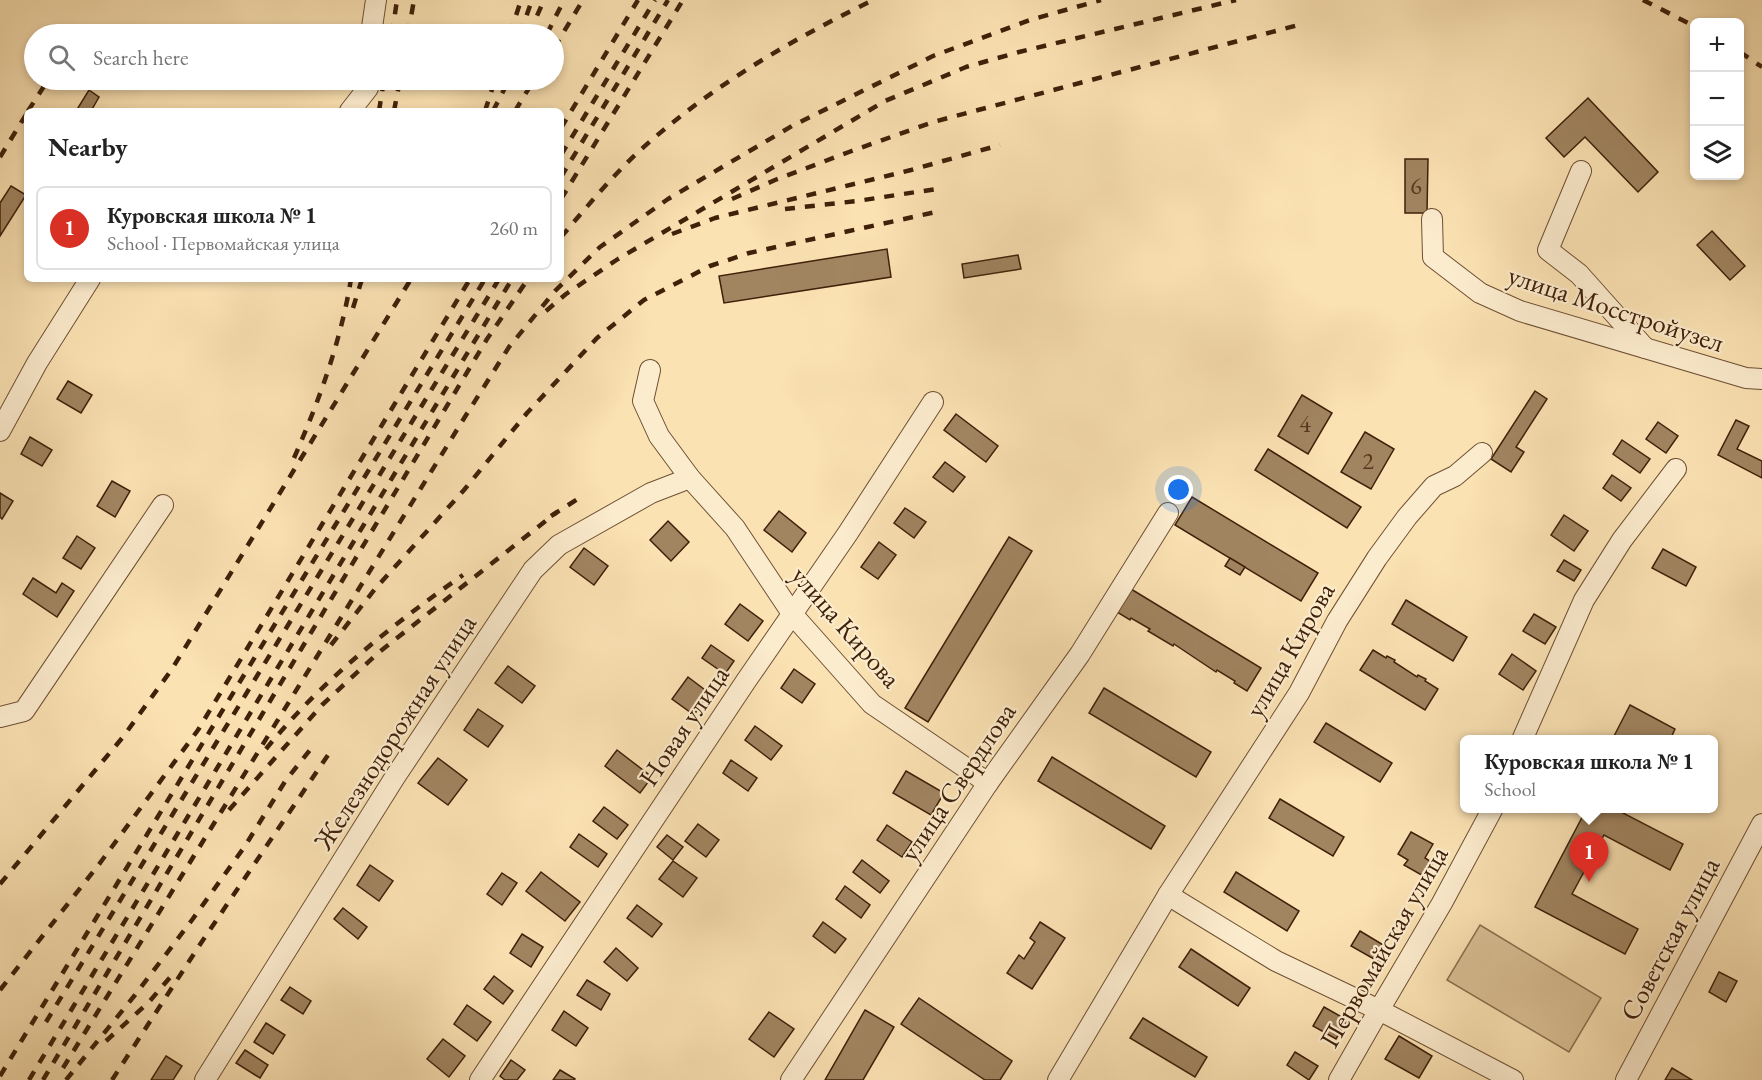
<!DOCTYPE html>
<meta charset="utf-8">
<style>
:root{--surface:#fff;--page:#f2f2f2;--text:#222;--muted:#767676;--line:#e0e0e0;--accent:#d93025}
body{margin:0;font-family:"EB Garamond",serif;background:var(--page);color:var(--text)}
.controls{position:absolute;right:18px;top:18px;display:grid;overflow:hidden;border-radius:9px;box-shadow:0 3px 9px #0003}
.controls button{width:54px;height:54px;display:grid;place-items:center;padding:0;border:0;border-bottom:2px solid var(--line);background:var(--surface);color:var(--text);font:30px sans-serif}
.you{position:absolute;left:1179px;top:490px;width:21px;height:21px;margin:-15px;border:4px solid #fff;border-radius:50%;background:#1a73e8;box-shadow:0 0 0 9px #1a73e833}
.badge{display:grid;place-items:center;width:39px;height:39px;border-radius:50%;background:var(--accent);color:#fff;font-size:20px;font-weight:700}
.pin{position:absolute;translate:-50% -50px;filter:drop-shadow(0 2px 3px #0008)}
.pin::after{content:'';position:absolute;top:32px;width:21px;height:18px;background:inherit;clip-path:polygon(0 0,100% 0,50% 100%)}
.popup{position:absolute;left:1460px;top:735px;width:258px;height:78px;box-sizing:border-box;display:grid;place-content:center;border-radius:9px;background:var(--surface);filter:drop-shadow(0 2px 4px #0005);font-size:20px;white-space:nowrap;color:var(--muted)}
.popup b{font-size:22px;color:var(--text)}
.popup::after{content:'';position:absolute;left:50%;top:100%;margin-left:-12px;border:12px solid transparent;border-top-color:var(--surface)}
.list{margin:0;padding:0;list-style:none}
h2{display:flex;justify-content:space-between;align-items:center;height:78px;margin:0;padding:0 24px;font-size:26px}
h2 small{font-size:20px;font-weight:400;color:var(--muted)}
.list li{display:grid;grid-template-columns:39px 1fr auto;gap:18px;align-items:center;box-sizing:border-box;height:84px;margin:0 12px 12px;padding:0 12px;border:2px solid var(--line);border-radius:9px}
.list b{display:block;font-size:22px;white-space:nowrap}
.list p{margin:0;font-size:20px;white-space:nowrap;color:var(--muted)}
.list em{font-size:20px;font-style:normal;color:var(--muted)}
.icon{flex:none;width:33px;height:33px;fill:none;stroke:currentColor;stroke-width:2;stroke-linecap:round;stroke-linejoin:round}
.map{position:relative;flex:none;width:1762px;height:1080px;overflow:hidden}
.search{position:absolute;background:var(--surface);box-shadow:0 3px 9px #0003;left:24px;top:24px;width:540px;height:66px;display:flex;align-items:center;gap:15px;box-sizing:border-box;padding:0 21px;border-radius:33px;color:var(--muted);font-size:22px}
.panel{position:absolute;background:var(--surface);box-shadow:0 3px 9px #0003;left:24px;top:108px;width:540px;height:174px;border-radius:9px}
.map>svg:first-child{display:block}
.green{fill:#dbc196;stroke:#8d7050;stroke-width:1.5}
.building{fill:#a18561;stroke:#3f2009;stroke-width:1.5}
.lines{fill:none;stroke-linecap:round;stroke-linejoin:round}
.minor-casing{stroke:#6e5034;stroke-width:22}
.minor{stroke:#fcecce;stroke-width:20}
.rail{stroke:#3f2009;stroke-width:4.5;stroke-dasharray:10 10;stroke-linecap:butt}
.labels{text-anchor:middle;stroke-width:4.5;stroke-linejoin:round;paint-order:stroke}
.number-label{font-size:24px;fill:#58391f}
.street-label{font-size:27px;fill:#3f2009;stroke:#fcecce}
</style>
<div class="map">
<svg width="1762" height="1080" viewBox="0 0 1762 1080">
<rect width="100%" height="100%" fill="#fbe2b3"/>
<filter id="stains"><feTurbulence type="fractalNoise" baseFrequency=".00333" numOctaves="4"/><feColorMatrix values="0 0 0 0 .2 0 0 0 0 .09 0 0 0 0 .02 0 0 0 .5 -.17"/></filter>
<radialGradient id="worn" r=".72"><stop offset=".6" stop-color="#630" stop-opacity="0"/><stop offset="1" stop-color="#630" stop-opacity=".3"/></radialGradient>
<!-- green -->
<polygon class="green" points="1480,925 1601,998 1569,1052 1447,980"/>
<!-- building -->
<g class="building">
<polygon points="89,90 99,97 91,111 76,111"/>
<polygon points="1588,98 1658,172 1638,192 1585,137 1564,157 1546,138"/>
<polygon points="1405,159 1428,159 1427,213 1405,213"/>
<polygon points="11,186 26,195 0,236 0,203"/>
<polygon points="1712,231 1745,266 1730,280 1697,245"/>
<polygon points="887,249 891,277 724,303 719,276"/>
<polygon points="1018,255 1021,269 964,278 962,264"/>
<polygon points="68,381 92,395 81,413 57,399"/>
<polygon points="1535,391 1547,399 1516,447 1524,452 1511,472 1491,459"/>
<polygon points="1302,395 1332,413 1308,454 1278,436"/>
<polygon points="956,414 998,446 986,462 944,430"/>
<polygon points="1736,420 1749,426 1737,449 1762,461 1762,478 1718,455"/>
<polygon points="1658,422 1678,436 1666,453 1646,439"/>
<polygon points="1365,432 1394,449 1371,489 1341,472"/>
<polygon points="30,437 52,450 42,466 21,454"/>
<polygon points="1622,440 1650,459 1640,473 1613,454"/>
<polygon points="1268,449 1361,507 1347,528 1255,470"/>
<polygon points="945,462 965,477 953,492 933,477"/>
<polygon points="1612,475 1631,488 1621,501 1603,488"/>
<polygon points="112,481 130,491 115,517 97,506"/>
<polygon points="0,493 13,501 2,519 0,517"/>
<polygon points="1192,497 1318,573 1301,601 1175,525"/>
<polygon points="905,508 926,522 914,538 894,523"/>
<polygon points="779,511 806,533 792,552 764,530"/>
<polygon points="1564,515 1588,531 1574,551 1551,535"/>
<polygon points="668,521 689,542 671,561 650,540"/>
<polygon points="77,536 95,548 81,569 63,558"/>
<polygon points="1009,537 1032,551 928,722 905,708"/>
<polygon points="879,542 896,555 878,579 861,567"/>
<polygon points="584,548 608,566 594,585 570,567"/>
<polygon points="1663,549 1696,567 1686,586 1652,568"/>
<polygon points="1230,558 1245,567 1240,575 1225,566"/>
<polygon points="1564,560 1581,570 1574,581 1557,571"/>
<polygon points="33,578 56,593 62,583 74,591 57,617 23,594"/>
<polygon points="1131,589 1261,668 1247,691 1234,683 1235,681 1217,670 1216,672 1174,644 1173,646 1148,631 1150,629 1131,618 1130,620 1117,612"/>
<polygon points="1406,600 1467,637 1453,661 1392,624"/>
<polygon points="740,604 763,621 748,641 725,624"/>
<polygon points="1534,614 1556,627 1545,644 1523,631"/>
<polygon points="711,645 734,661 725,674 702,658"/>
<polygon points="1373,650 1386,658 1387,656 1395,660 1394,662 1417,677 1418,675 1426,679 1425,681 1438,689 1425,710 1360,670"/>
<polygon points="1512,654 1536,671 1523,690 1499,674"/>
<polygon points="508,666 535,686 522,703 495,683"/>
<polygon points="794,669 815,684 802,703 781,688"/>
<polygon points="688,677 709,693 694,715 672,699"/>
<polygon points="1104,688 1211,752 1196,777 1089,713"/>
<polygon points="1630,705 1675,729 1670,740 1612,740"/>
<polygon points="478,709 503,726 488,747 464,730"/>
<polygon points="1326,723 1392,763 1380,782 1314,742"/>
<polygon points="755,726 782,746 771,760 745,740"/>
<polygon points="617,750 652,777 640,793 605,766"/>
<polygon points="1052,757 1165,826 1151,849 1038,781"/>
<polygon points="438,758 467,780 448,805 418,783"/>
<polygon points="731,760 757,778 748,791 723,773"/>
<polygon points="906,771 944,793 931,815 893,793"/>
<polygon points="1280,799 1344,837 1333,856 1269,818"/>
<polygon points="604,807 628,825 617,839 593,821"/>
<polygon points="1587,808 1620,808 1619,811 1683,844 1670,870 1604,835 1572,894 1638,929 1625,954 1535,907"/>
<polygon points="698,824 719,840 706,857 685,841"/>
<polygon points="887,825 912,842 902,857 877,840"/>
<polygon points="1411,832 1433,844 1425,858 1433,863 1425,877 1404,865 1408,860 1398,854"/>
<polygon points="579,834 607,854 598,867 570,847"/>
<polygon points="667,835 683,847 673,860 657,847"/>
<polygon points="862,860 889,881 880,893 853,872"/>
<polygon points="673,861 697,878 683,897 659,879"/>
<polygon points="370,865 393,881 379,901 357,885"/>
<polygon points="541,872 580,902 565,921 526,891"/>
<polygon points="1236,872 1299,911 1287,931 1224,892"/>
<polygon points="502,873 517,883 502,905 487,894"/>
<polygon points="845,886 870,905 861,918 836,899"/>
<polygon points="637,905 662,924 652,937 627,918"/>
<polygon points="343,908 367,927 358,939 334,919"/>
<polygon points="823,922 846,939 835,953 813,936"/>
<polygon points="1040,922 1065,938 1032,989 1007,973 1019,955 1024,959 1035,942 1030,938"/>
<polygon points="1360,931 1390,949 1381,963 1351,946"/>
<polygon points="522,934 543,947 531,967 510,953"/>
<polygon points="616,948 638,968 627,981 604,962"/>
<polygon points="1191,949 1250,988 1238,1006 1179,967"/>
<polygon points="1719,972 1737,981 1726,1002 1709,992"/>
<polygon points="494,976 513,991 503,1004 484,989"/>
<polygon points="587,980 610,994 601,1010 577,995"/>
<polygon points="290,987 311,1001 303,1014 281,1000"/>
<polygon points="919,998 1012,1061 1000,1080 985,1080 901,1024"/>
<polygon points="467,1005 491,1022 477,1041 454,1024"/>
<polygon points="1324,1007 1347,1020 1336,1039 1313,1026"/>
<polygon points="865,1010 894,1027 863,1080 825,1080"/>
<polygon points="564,1011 588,1028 576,1046 552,1030"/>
<polygon points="769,1012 794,1029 774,1057 749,1039"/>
<polygon points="1143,1018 1207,1057 1195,1077 1130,1038"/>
<polygon points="266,1023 285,1035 273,1054 254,1042"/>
<polygon points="1399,1036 1432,1056 1419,1078 1385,1059"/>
<polygon points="443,1039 465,1056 449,1077 427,1059"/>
<polygon points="245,1050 268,1065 260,1078 236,1063"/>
<polygon points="1295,1052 1318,1066 1309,1080 1287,1065"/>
<polygon points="166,1056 182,1066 173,1080 151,1080"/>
<polygon points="511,1060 525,1070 517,1080 505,1080 500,1076"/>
<polygon points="1672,1068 1692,1080 1665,1080"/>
<polygon points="560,1070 575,1079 574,1080 553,1080"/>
</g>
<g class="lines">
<!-- minor casing -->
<g class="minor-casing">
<g id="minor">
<polyline points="371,34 376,0"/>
<polyline points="350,111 368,88 368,80"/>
<polyline points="1581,171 1548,250 1579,274 1645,348"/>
<polyline points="1432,219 1433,257 1480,293 1520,311 1746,378 1762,379"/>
<polyline points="650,370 643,401 659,436 690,478 735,528 793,615 872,704 988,783"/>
<polyline points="0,431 37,363 90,279"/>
<polyline points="0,717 24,711 163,505"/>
<polyline points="1522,740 1584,600 1622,540 1676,469"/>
<polyline points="1168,895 1276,961 1379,1010 1513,1080"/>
<polyline points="205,1080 395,777 533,570 559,545 651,493 690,478"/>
<polyline points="480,1080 746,681 848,533 933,402"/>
<polyline points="791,1080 988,783 1080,654 1168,513"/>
<polyline points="1058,1080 1168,895 1299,693 1337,621 1377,558 1407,517 1434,486 1455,476 1482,453"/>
<polyline points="1339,1080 1379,1010 1442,903 1493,808"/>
<polyline points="1626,1080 1762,824"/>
</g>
</g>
<!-- minor -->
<use href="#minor" class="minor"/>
<!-- rail -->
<g class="rail">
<polyline points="1643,0 1694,26"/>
<polyline points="392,34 397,0"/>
<polyline points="408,34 414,0"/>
<polyline points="510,34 521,0"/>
<polyline points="520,34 532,0"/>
<polyline points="529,34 544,0"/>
<polyline points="547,34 564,0"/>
<polyline points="554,48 583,0"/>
<polyline points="1740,52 1762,67"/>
<polyline points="28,111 48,80"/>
<polyline points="379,111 384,80"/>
<polyline points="394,111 400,80"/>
<polyline points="485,111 495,80"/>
<polyline points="493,111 509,80"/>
<polyline points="515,111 534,80"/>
<polyline points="561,128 638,0"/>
<polyline points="561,155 655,0"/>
<polyline points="0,157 27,113"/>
<polyline points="561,177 668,0"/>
<polyline points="561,199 683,0"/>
<polyline points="732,199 775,180 849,152 933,122 1302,24"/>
<polyline points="785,209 857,201 943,188"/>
<polyline points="672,234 715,218 911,170 1000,145"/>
<path d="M561,237C585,209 609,180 635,155C705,90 787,42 873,0"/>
<polyline points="353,308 362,279"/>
<polyline points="546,311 566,294 618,259 885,101 966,67 1019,52 1236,0"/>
<path d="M294,458C319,401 341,341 351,279"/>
<polyline points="551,516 584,495"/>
<polyline points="331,645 375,589 464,490 527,413 597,338 644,300 710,266 749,253 936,212"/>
<path d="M266,749C321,681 392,625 463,575"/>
<polyline points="229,810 322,705 378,653 557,512"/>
<polyline points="0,884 123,737 172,669 411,279"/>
<polyline points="0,990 100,863 198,730 470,279"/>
<polyline points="46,1022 499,279"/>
<polyline points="106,1041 149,1002 172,975"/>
<polyline points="63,1068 463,420 509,347 555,291 600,247 668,199 792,126 933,56 1030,20 1101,0"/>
<polyline points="0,1076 485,279"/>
<polyline points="29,1080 512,279"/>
<polyline points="43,1080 487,339 528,279"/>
<polyline points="66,1080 135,995 192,920 245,846 286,780 314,745"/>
<polyline points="112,1080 201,943 328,755"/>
</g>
</g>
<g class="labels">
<!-- number labels -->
<g class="number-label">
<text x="1416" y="194">6</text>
<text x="1305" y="432">4</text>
<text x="1368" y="469">2</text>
</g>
<!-- street labels -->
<g class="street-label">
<text transform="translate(1616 309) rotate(18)" y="9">улица Мосстройузел</text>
<text transform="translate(846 627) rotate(49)" y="9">улица Кирова</text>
<text transform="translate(1290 650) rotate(-60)" y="9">улица Кирова</text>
<text transform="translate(684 726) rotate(-56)" y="9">Новая улица</text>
<text transform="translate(395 732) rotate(-57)" y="9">Железнодорожная улица</text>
<text transform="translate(958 782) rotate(-56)" y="9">улица Свердлова</text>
<text transform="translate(1670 939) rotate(-62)" y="9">Советская улица</text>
<text transform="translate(1384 947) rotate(-60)" y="9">Первомайская улица</text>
</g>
</g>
<rect width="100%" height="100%" filter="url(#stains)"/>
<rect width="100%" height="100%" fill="url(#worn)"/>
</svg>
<div class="controls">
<button>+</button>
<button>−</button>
<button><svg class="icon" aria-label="layers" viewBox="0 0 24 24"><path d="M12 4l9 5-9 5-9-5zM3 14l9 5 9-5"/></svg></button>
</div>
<div class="you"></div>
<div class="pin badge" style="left:1589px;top:882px">1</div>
<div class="popup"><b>Куровская школа № 1</b>School</div>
<div class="search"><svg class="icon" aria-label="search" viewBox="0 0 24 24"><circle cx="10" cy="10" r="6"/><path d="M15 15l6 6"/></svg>Search here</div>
<section class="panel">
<h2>Nearby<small></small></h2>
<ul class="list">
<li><span class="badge">1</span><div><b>Куровская школа № 1</b><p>School · Первомайская улица</p></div><em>260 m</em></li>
</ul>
</section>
</div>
